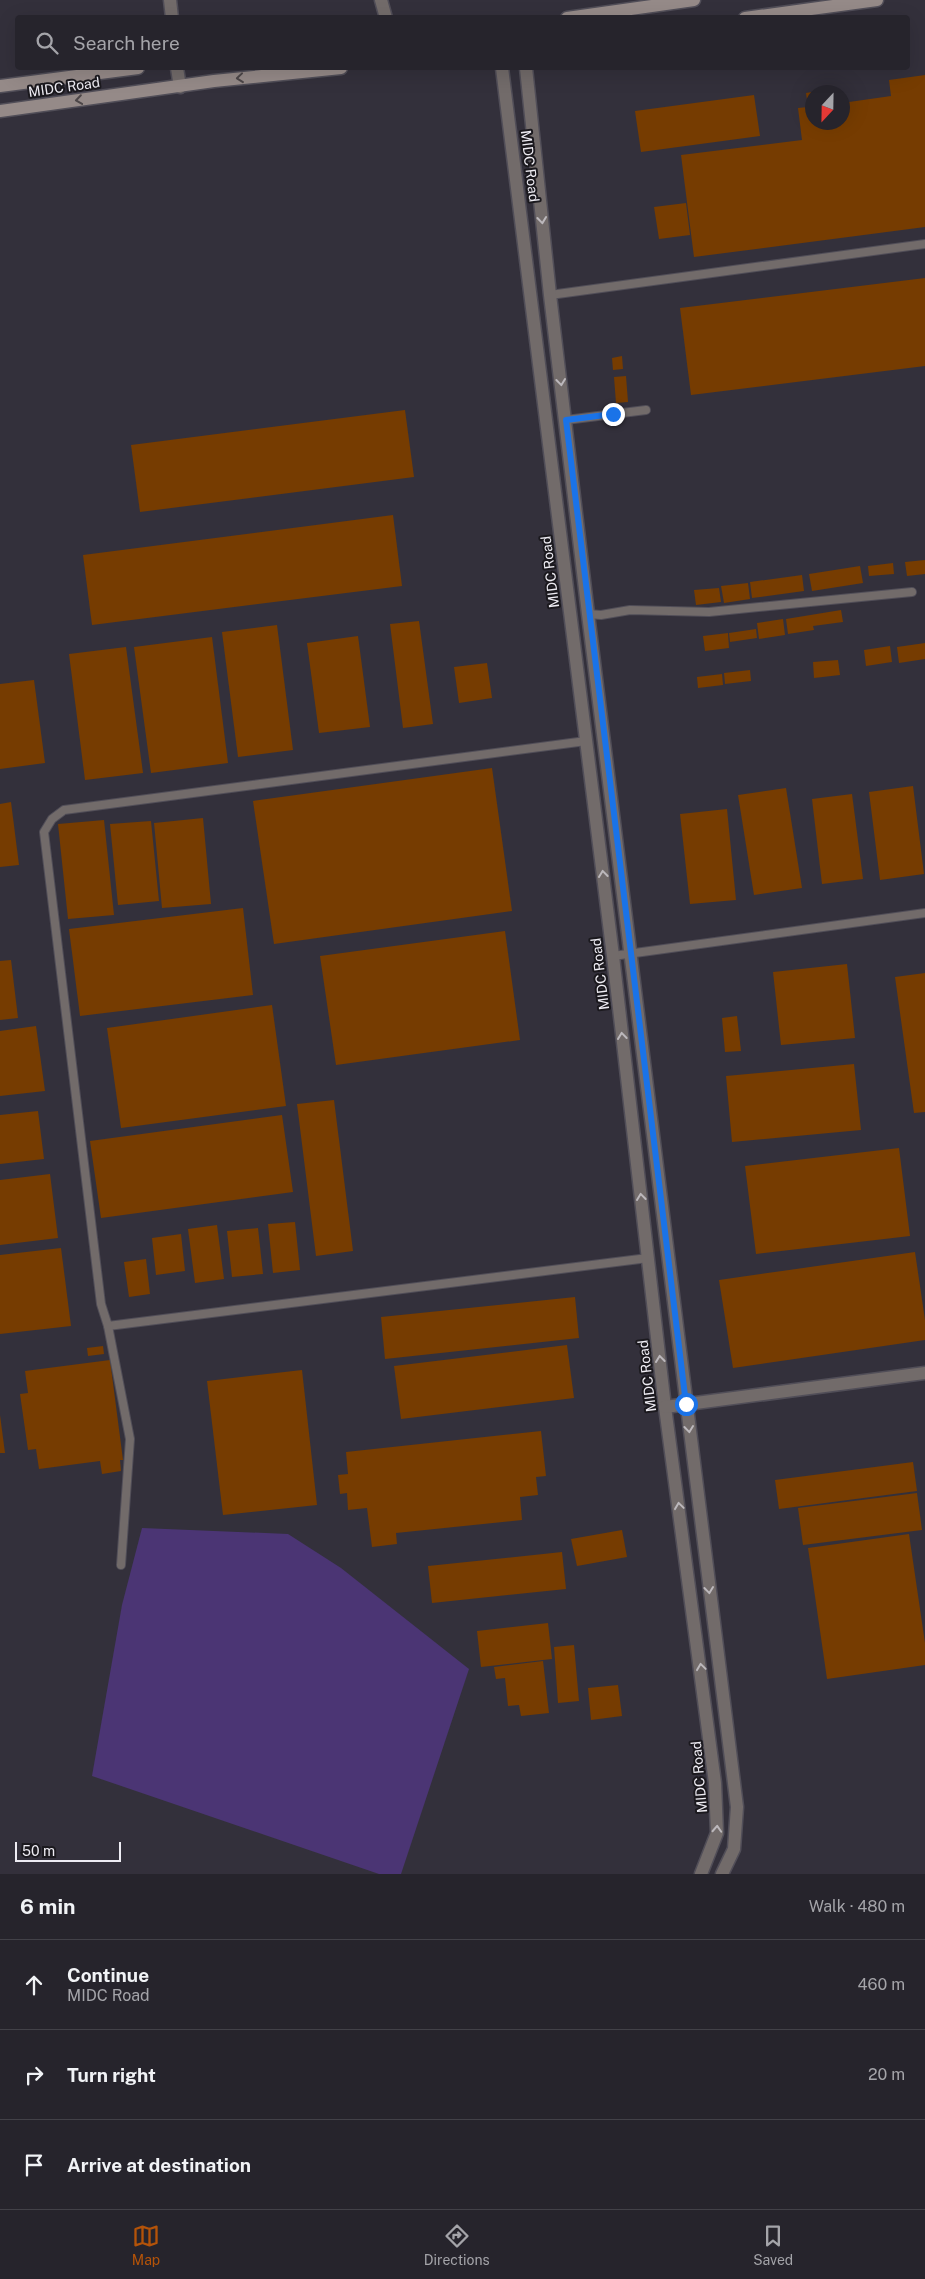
<!DOCTYPE html>
<meta charset="utf-8">
<style>
:root{--surface:#26242c;--page:#2e2c34;--text:#f1f3f6;--muted:#a4a4a9;--line:#424148;--accent:#b45309}
body{margin:0;font-family:"Public Sans",sans-serif;background:var(--page);color:var(--text)}
.compass{position:absolute;left:805px;top:85px;width:45px;height:45px;border-radius:50%;background:var(--surface);box-shadow:0 5px 20px #0002;rotate:202deg}
.scale{position:absolute;left:15px;bottom:12px;width:106px;box-sizing:border-box;padding-left:5px;border:2px solid #eeecf3;border-top:0;font-size:14px;line-height:18px;white-space:nowrap;color:#eeecf3;-webkit-text-stroke:4px #1b191e;paint-order:stroke}
.stop{position:absolute;width:15px;height:15px;margin:-11px;border:4px solid #1a73e8;border-radius:50%;background:#fff}
.stop.end{background:#1a73e8;border-color:#fff;box-shadow:0 1px 5px #0008}
.list{margin:0;padding:0;list-style:none}
h2{display:flex;justify-content:space-between;align-items:center;height:65px;margin:0;padding:0 20px;font-size:21px}
h2 small{font-size:16px;font-weight:400;color:var(--muted)}
.list li{display:grid;grid-template-columns:32px 1fr auto;gap:15px;align-items:center;box-sizing:border-box;height:90px;padding:0 20px;border-top:1px solid var(--line)}
.list b{display:block;font-size:19px;white-space:nowrap}
.list p{margin:0;font-size:16px;white-space:nowrap;color:var(--muted)}
.list em{font-size:16px;font-style:normal;color:var(--muted)}
.icon{flex:none;width:28px;height:28px;fill:none;stroke:currentColor;stroke-width:2;stroke-linecap:round;stroke-linejoin:round}
.map{position:relative;flex:none;width:925px;height:1874px;overflow:hidden}
.search{position:absolute;background:var(--surface);box-shadow:0 5px 20px #0002;left:15px;right:15px;top:15px;height:55px;display:flex;align-items:center;gap:12px;box-sizing:border-box;padding:0 18px;border-radius:5px;color:var(--muted);font-size:19px}
.sheet{height:335px;background:var(--surface)}
nav{display:flex;justify-content:space-around;align-items:center;box-sizing:border-box;height:70px;border-top:1px solid var(--line);background:var(--surface);font-size:14px;color:var(--muted)}
nav a{display:grid;justify-items:center;gap:2px}
nav .on{color:var(--accent)}
.map>svg:first-child{display:block}
.green{fill:#4b3574}
.building{fill:#763c01}
.lines{fill:none;stroke-linecap:round;stroke-linejoin:round}
.service-casing{stroke:#514e58;stroke-width:10}
.minor-casing{stroke:#514e58;stroke-width:15}
.tertiary-casing{stroke:#514e58;stroke-width:15}
.secondary-casing{stroke:#514e58;stroke-width:15}
.service{stroke:#726b6a;stroke-width:8}
.minor{stroke:#726b6a;stroke-width:12}
.tertiary{stroke:#726b6a;stroke-width:12}
.secondary{stroke:#958a88;stroke-width:12}
.oneway{stroke:#4c4648}
.oneway2{stroke:#bcb8bc}
.route{stroke:#1a73e8;stroke-width:6}
.labels{text-anchor:middle;stroke-width:4;stroke-linejoin:round;paint-order:stroke}
.street-label{font-size:14px;fill:#eeecf3;stroke:#1b191e}
</style>
<div class="map">
<svg width="925" height="1874" viewBox="0 0 925 1874">
<rect width="100%" height="100%" fill="#33303b"/>
<!-- green -->
<polygon class="green" points="142,1528 288,1534 341,1568 469,1669 401,1874 379,1874 92,1776 122,1605"/>
<!-- building -->
<g class="building">
<polygon points="925,75 925,227 694,257 681,155 802,140 798,108 808,107 806,93 812,92 812,122 842,122 842,103 891,96 889,80"/>
<polygon points="754,95 760,136 641,152 635,111"/>
<polygon points="686,203 690,235 659,239 654,207"/>
<polygon points="925,278 925,366 691,395 680,308"/>
<polygon points="622,356 623,369 613,370 612,358"/>
<polygon points="626,376 628,402 616,403 614,377"/>
<polygon points="405,410 414,477 140,512 131,445"/>
<polygon points="393,515 402,586 92,625 83,555"/>
<polygon points="925,560 925,574 907,576 905,562"/>
<polygon points="893,563 894,574 869,576 868,566"/>
<polygon points="860,566 863,583 812,591 809,574"/>
<polygon points="802,575 804,591 752,598 750,582"/>
<polygon points="748,583 750,599 724,603 721,586"/>
<polygon points="719,588 721,602 696,605 694,590"/>
<polygon points="841,610 843,622 813,626 814,630 788,634 786,619"/>
<polygon points="783,619 785,635 759,639 757,623"/>
<polygon points="419,621 433,724 403,728 390,624"/>
<polygon points="277,625 293,750 238,757 222,632"/>
<polygon points="756,629 757,638 730,642 729,633"/>
<polygon points="728,633 729,648 705,651 703,636"/>
<polygon points="358,636 370,727 319,733 307,643"/>
<polygon points="212,637 228,763 151,773 134,647"/>
<polygon points="925,643 925,659 899,663 897,647"/>
<polygon points="890,646 892,662 866,666 864,650"/>
<polygon points="126,647 143,773 85,780 69,654"/>
<polygon points="838,660 840,675 814,678 813,662"/>
<polygon points="487,663 492,698 459,703 454,667"/>
<polygon points="750,670 751,681 725,684 724,673"/>
<polygon points="722,674 723,685 698,688 697,677"/>
<polygon points="34,680 45,763 0,769 0,684"/>
<polygon points="492,768 512,911 274,944 253,801"/>
<polygon points="913,786 924,874 880,880 869,792"/>
<polygon points="786,788 802,888 754,895 738,795"/>
<polygon points="852,794 863,879 822,884 812,799"/>
<polygon points="11,802 19,865 0,867 0,804"/>
<polygon points="727,809 736,900 690,904 680,814"/>
<polygon points="203,818 211,904 162,908 154,823"/>
<polygon points="104,820 114,915 68,919 58,824"/>
<polygon points="151,821 159,901 118,905 110,824"/>
<polygon points="243,908 253,995 80,1016 69,929"/>
<polygon points="505,931 520,1040 336,1065 320,956"/>
<polygon points="11,960 18,1018 0,1020 0,961"/>
<polygon points="847,964 855,1038 781,1045 773,972"/>
<polygon points="925,973 925,1112 914,1113 895,977"/>
<polygon points="272,1005 286,1106 121,1128 107,1028"/>
<polygon points="737,1016 741,1051 725,1052 722,1018"/>
<polygon points="36,1026 45,1091 0,1096 0,1031"/>
<polygon points="854,1064 861,1130 732,1142 726,1076"/>
<polygon points="334,1100 353,1251 316,1256 297,1104"/>
<polygon points="38,1111 44,1159 0,1164 0,1115"/>
<polygon points="282,1115 293,1192 101,1218 90,1141"/>
<polygon points="899,1148 910,1236 756,1254 745,1166"/>
<polygon points="50,1174 58,1238 0,1245 0,1180"/>
<polygon points="295,1222 300,1270 273,1273 268,1224"/>
<polygon points="217,1225 224,1279 195,1283 188,1229"/>
<polygon points="258,1228 263,1274 232,1277 227,1231"/>
<polygon points="181,1234 185,1271 156,1275 152,1238"/>
<polygon points="61,1248 71,1326 0,1334 0,1255"/>
<polygon points="915,1252 925,1320 925,1340 733,1368 719,1280"/>
<polygon points="146,1259 150,1294 129,1297 124,1262"/>
<polygon points="575,1297 579,1338 385,1359 381,1317"/>
<polygon points="567,1345 574,1398 401,1419 394,1366"/>
<polygon points="103,1346 104,1354 88,1356 87,1348"/>
<polygon points="110,1360 123,1460 120,1460 121,1471 102,1474 100,1461 39,1469 36,1449 28,1450 20,1394 28,1393 25,1371"/>
<polygon points="302,1370 317,1505 223,1515 207,1381"/>
<polygon points="0,1415 5,1453 0,1453"/>
<polygon points="541,1431 546,1476 536,1477 538,1495 520,1497 522,1520 396,1533 397,1544 372,1547 367,1508 348,1510 347,1493 340,1494 338,1475 348,1474 346,1452"/>
<polygon points="913,1462 917,1491 779,1509 775,1480"/>
<polygon points="917,1493 922,1530 803,1545 798,1508"/>
<polygon points="622,1530 627,1557 577,1566 571,1539"/>
<polygon points="909,1534 925,1643 925,1665 827,1679 808,1548"/>
<polygon points="562,1552 566,1589 432,1603 428,1566"/>
<polygon points="548,1623 552,1659 481,1667 477,1631"/>
<polygon points="574,1645 579,1701 558,1703 554,1647"/>
<polygon points="543,1661 549,1713 521,1716 519,1705 508,1706 505,1678 496,1679 494,1667"/>
<polygon points="618,1685 622,1716 591,1720 588,1688"/>
</g>
<g class="lines">
<!-- service casing -->
<g class="service-casing">
<g id="service">
<polyline points="550,295 925,244"/>
<polyline points="566,420 646,410"/>
<polyline points="588,614 601,615 630,610 709,612 912,592"/>
<polyline points="586,741 64,810 52,819 44,832 101,1304 108,1326 648,1258"/>
<polyline points="613,956 925,913"/>
<polyline points="108,1326 130,1439 121,1565"/>
</g>
</g>
<!-- minor casing -->
<g class="minor-casing">
<g id="minor">
<polyline points="170,0 172,18"/>
<polyline points="381,0 386,18"/>
<polyline points="177,68 180,87"/>
</g>
</g>
<!-- tertiary casing -->
<g class="tertiary-casing">
<g id="tertiary">
<polyline points="502,68 613,956 665,1407 715,1783 717,1833 701,1874"/>
<polyline points="526,68 550,295 588,614 737,1807 734,1849 722,1874"/>
<polyline points="665,1407 925,1373"/>
</g>
</g>
<!-- secondary casing -->
<g class="secondary-casing">
<g id="secondary">
<polyline points="567,18 694,0"/>
<polyline points="745,18 877,0"/>
<polyline points="0,86 138,68"/>
<polyline points="0,111 214,81 341,68"/>
</g>
</g>
<!-- service -->
<use href="#service" class="service"/>
<!-- minor -->
<use href="#minor" class="minor"/>
<!-- tertiary -->
<use href="#tertiary" class="tertiary"/>
<!-- secondary -->
<use href="#secondary" class="secondary"/>
</g>
<!-- one-way arrows -->
<defs><path id="oneway-chevron" d="M-2-3.5L2.5 0L-2 3.5" fill="none" stroke-width="1.6" stroke-linecap="round" stroke-linejoin="round" transform="scale(1.25)"/></defs>
<g class="oneway">
<use href="#oneway-chevron" transform="translate(240 78) rotate(174)"/>
<use href="#oneway-chevron" transform="translate(79 100) rotate(172)"/>
</g>
<g class="oneway2">
<use href="#oneway-chevron" transform="translate(542 220) rotate(84)"/>
<use href="#oneway-chevron" transform="translate(561 382) rotate(83)"/>
<use href="#oneway-chevron" transform="translate(603 874) rotate(-97)"/>
<use href="#oneway-chevron" transform="translate(622 1036) rotate(-97)"/>
<use href="#oneway-chevron" transform="translate(641 1197) rotate(-97)"/>
<use href="#oneway-chevron" transform="translate(660 1359) rotate(-97)"/>
<use href="#oneway-chevron" transform="translate(689 1429) rotate(83)"/>
<use href="#oneway-chevron" transform="translate(679 1506) rotate(-98)"/>
<use href="#oneway-chevron" transform="translate(709 1590) rotate(83)"/>
<use href="#oneway-chevron" transform="translate(701 1667) rotate(-98)"/>
<use href="#oneway-chevron" transform="translate(717 1829) rotate(-87)"/>
</g>
<g class="lines">
<!-- route -->
<polyline class="route" points="613,414 566,420 686,1404"/>
</g>
<g class="labels">
<!-- street labels -->
<g class="street-label">
<text transform="translate(64 87) rotate(-8)" y="5">MIDC Road</text>
<text transform="translate(530 166) rotate(83)" y="5">MIDC Road</text>
<text transform="translate(550 572) rotate(-97)" y="5">MIDC Road</text>
<text transform="translate(600 974) rotate(-97)" y="5">MIDC Road</text>
<text transform="translate(647 1376) rotate(-97)" y="5">MIDC Road</text>
<text transform="translate(699 1777) rotate(-95)" y="5">MIDC Road</text>
</g>
</g>
</svg>
<svg class="compass" viewBox="-18 -18 36 36"><path d="M0-13l5 13h-10z" fill="#e53935"/><path d="M0 13l5-13h-10z" fill="#a4a4a9"/></svg>
<div class="scale">50 m</div>
<div class="stop" style="left:686px;top:1404px"></div>
<div class="stop end" style="left:613px;top:414px"></div>
<div class="search"><svg class="icon" aria-label="search" viewBox="0 0 24 24"><circle cx="10" cy="10" r="6"/><path d="M15 15l6 6"/></svg>Search here</div>
</div>
<section class="sheet">
<h2>6 min<small>Walk · 480 m</small></h2>
<ul class="list">
<li><svg class="icon" aria-label="ahead" viewBox="0 0 24 24"><path d="M12 20V5M6 11l6-6 6 6"/></svg><div><b>Continue</b><p>MIDC Road</p></div><em>460 m</em></li>
<li><svg class="icon" aria-label="right" viewBox="0 0 24 24"><path d="M7 20v-9h11M14 6l5 5-5 5"/></svg><div><b>Turn right</b></div><em>20 m</em></li>
<li><svg class="icon" aria-label="arrive" viewBox="0 0 24 24"><path d="M6 21V4h12l-3 4 3 4H6"/></svg><div><b>Arrive at destination</b></div></li>
</ul>
</section>
<nav>
<a class="on"><svg class="icon" aria-label="map" viewBox="0 0 24 24"><path d="M3 6l6-2 6 2 6-2v14l-6 2-6-2-6 2zM9 4v14M15 6v14"/></svg>Map</a>
<a><svg class="icon" aria-label="directions" viewBox="0 0 24 24"><path d="M12 3l9 9-9 9-9-9zM9 14v-3h6M13 9l2 2-2 2"/></svg>Directions</a>
<a><svg class="icon" aria-label="saved" viewBox="0 0 24 24"><path d="M7 4h10v16l-5-4-5 4z"/></svg>Saved</a>
</nav>
